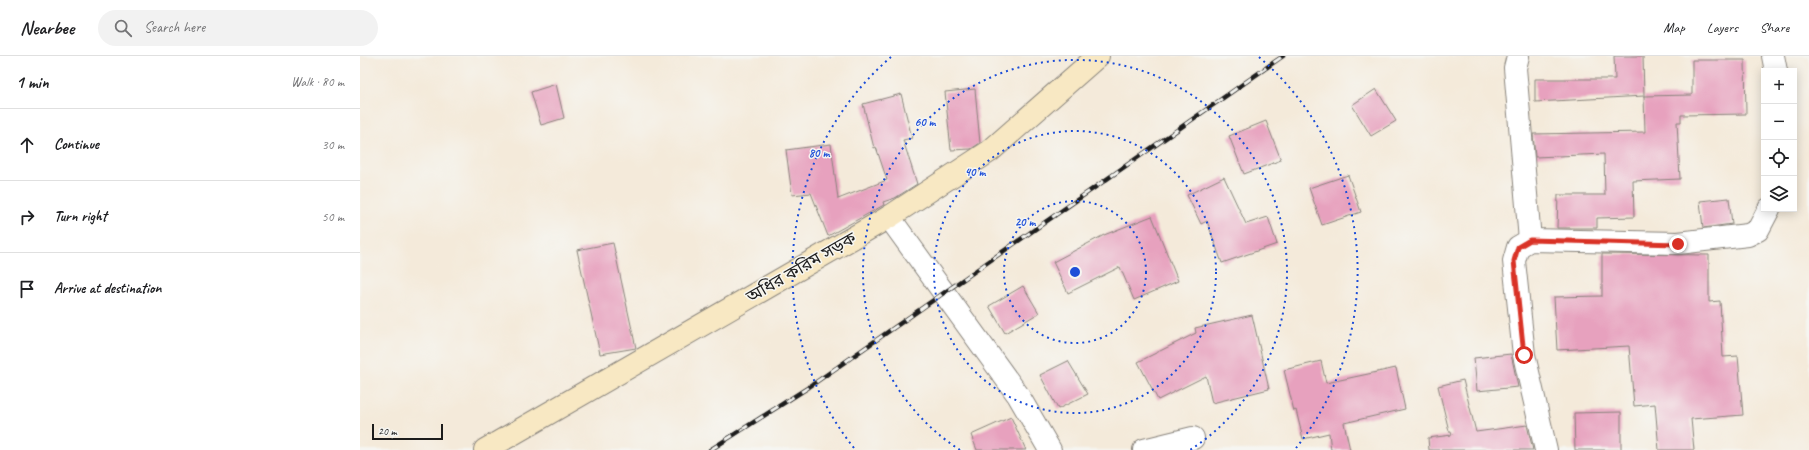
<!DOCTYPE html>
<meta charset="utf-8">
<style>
:root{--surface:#fff;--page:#f2f2f2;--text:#202124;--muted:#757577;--line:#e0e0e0}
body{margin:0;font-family:Caveat,"Noto Sans Bengali",sans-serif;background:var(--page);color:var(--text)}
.controls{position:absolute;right:12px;top:12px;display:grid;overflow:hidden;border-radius:0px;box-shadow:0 2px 10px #0003}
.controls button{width:36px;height:36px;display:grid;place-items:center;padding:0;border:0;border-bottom:1px solid var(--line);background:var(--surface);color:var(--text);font:20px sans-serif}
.scale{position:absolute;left:12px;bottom:10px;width:71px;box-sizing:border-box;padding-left:4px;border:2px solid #1c1c1c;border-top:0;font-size:11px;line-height:14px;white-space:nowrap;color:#1c1c1c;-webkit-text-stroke:3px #f6f6f2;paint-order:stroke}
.stop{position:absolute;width:12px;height:12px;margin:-9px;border:3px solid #d93025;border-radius:50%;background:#fff}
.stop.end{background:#d93025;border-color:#fff;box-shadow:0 1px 4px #0008}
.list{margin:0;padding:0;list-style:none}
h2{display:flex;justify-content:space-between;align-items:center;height:52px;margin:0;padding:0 16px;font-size:17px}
h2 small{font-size:13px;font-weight:400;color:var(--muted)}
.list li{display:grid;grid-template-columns:26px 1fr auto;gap:12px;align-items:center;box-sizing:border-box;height:72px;padding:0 16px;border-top:1px solid var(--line)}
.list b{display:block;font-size:15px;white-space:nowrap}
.list em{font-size:13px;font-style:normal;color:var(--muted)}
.icon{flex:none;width:22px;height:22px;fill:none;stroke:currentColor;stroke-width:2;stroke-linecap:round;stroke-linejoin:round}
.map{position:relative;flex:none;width:1449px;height:394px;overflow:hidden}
header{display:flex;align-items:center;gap:24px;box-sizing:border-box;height:56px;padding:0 20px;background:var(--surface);border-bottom:1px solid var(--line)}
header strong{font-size:19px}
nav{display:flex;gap:22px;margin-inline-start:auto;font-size:14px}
.search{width:280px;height:36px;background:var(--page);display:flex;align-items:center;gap:10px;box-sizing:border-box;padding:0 14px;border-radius:22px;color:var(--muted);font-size:15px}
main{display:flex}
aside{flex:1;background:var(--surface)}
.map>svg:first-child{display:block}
.building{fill:#e7a1be}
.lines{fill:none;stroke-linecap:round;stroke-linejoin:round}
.minor-casing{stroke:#88837b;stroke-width:24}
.secondary-casing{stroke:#88837b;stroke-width:24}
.minor{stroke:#fff;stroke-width:22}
.secondary{stroke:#f8e8c3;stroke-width:22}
.rail-casing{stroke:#1c1c1c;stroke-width:4.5}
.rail{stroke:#f6f6f2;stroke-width:3;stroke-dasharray:9;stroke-linecap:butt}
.route{stroke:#d93025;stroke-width:5}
.ring{fill:none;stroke:#1d4ed8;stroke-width:2;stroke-dasharray:2 4}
.labels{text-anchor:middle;stroke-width:3;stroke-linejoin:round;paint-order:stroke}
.street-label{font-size:17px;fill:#1c1c1c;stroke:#f6f6f2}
.centre{fill:#1d4ed8;stroke:#f6f6f2;stroke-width:2}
.ring-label{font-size:12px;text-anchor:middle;font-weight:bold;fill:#1d4ed8;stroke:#f6f6f2;stroke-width:3;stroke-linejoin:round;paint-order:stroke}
</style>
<header>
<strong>Nearbee</strong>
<div class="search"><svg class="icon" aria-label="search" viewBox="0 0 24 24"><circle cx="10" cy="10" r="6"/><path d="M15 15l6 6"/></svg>Search here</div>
<nav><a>Map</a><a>Layers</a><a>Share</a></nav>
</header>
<main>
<aside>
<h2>1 min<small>Walk · 80 m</small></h2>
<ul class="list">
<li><svg class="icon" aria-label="ahead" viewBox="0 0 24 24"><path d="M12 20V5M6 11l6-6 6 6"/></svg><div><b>Continue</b></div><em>30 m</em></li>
<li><svg class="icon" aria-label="right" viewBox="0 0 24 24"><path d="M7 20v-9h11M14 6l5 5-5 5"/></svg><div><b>Turn right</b></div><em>50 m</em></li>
<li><svg class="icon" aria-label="arrive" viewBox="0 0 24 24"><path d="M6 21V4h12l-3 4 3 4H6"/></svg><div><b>Arrive at destination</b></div></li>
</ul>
</aside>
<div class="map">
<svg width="1449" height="394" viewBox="0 0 1449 394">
<rect width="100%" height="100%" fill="#f6f6f2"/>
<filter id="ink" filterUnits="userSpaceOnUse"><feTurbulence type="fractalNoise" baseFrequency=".025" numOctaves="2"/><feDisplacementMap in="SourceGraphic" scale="8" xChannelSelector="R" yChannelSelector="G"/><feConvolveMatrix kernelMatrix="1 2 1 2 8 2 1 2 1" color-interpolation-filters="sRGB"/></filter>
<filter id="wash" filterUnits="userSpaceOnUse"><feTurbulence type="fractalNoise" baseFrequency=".012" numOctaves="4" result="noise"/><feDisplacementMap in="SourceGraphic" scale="16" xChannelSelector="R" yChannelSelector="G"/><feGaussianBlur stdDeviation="0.9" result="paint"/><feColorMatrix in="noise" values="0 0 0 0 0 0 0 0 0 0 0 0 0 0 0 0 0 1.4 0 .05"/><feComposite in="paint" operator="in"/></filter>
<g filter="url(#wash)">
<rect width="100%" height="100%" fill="#f4eada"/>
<g id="blocks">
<!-- building -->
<g class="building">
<polygon points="1254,0 1283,0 1284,40 1175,46 1175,23 1255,23"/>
<polygon points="1332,4 1385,4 1386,58 1321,59 1321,66 1317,66 1320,123 1273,125 1274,161 1237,162 1237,172 1197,172 1198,139 1245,139 1244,98 1175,101 1173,78 1285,76 1284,40 1332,39"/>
<polygon points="196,28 204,62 181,69 171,36"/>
<polygon points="615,33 620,87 611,93 591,94 585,36"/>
<polygon points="1016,33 1036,65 1011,80 992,49"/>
<polygon points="541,38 552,82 543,84 557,128 535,142 523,146 524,149 522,150 468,180 451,137 432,139 426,94 471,88 478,143 527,124 516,91 514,92 503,48"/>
<polygon points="906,65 921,104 884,118 869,80"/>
<polygon points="988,119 1001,156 962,169 949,132"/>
<polygon points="864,121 886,168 908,161 917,188 862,207 847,165 841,168 827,139"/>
<polygon points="1369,142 1372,168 1343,172 1340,145"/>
<polygon points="792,160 818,225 774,244 760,211 708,237 693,206 744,179"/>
<polygon points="253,187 276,292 240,298 217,194"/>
<polygon points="1242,198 1349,199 1349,246 1360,245 1363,301 1378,300 1383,359 1331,363 1334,394 1299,394 1295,348 1274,350 1269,290 1197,294 1194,241 1242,240"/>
<polygon points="663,230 679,257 645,277 629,250"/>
<polygon points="892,259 909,333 852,347 846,320 798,344 778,306 836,277 835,272"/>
<polygon points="1151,298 1158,331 1117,335 1114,302"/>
<polygon points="708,305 728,338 698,353 680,319"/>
<polygon points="961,305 966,327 1036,312 1045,353 984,367 990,394 971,394 969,377 943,383 936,354 934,355 924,314"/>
<polygon points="1103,324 1116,376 1167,369 1173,394 1069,394 1068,382 1092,379 1091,375 1089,375 1078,330"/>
<polygon points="1261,356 1261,394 1215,394 1214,357"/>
<polygon points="651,361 666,394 617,394 611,379"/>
</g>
</g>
</g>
<g filter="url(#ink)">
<use href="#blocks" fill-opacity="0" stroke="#88837b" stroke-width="1"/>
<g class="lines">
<!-- minor casing -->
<g class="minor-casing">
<g id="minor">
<polyline points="1158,0 1155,12 1170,184"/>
<polyline points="1413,0 1416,15"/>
<polyline points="529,161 658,339 690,394"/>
<polyline points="784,394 833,382"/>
<polyline points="1186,394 1164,299 1154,205 1158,191 1170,184 1318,187 1388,179 1398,174 1409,153"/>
</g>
</g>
<!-- secondary casing -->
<g class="secondary-casing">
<polyline id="secondary" points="125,394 529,161 630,95 738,0"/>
</g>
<!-- minor -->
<use href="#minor" class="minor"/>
<!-- secondary -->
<use href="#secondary" class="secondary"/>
<!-- rail casing -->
<g class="rail-casing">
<polyline id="rail" points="350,394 449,331 923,0"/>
</g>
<!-- rail -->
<use href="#rail" class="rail"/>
</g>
</g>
<g class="lines" filter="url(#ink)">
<!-- route -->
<polyline class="route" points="1164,299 1154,205 1158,191 1170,184 1318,188"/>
</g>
<!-- distance rings -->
<g class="ring">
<circle cx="715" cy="216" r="71"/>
<circle cx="715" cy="216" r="141"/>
<path d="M600 394A212 212 0 1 1 830 394"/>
<path d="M494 392A283 283 0 0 1 531 1M899 1A283 283 0 0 1 936 392"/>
</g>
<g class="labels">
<!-- street labels -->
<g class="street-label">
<text transform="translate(441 211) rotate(-30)" y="6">অধির করিম সড়ক</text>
</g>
</g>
<circle cx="715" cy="216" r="6" class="centre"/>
<g class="ring-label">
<text x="565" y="70">60 m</text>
<text x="459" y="101">80 m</text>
<text x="615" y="120">40 m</text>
<text x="665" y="170">20 m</text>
</g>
</svg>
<div class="controls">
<button>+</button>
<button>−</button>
<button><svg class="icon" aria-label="locate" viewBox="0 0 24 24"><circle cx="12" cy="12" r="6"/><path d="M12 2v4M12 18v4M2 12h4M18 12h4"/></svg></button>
<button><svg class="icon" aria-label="layers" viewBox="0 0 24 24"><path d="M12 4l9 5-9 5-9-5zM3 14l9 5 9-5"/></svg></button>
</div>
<div class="scale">20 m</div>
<div class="stop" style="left:1164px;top:299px"></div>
<div class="stop end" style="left:1318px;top:188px"></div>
</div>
</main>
